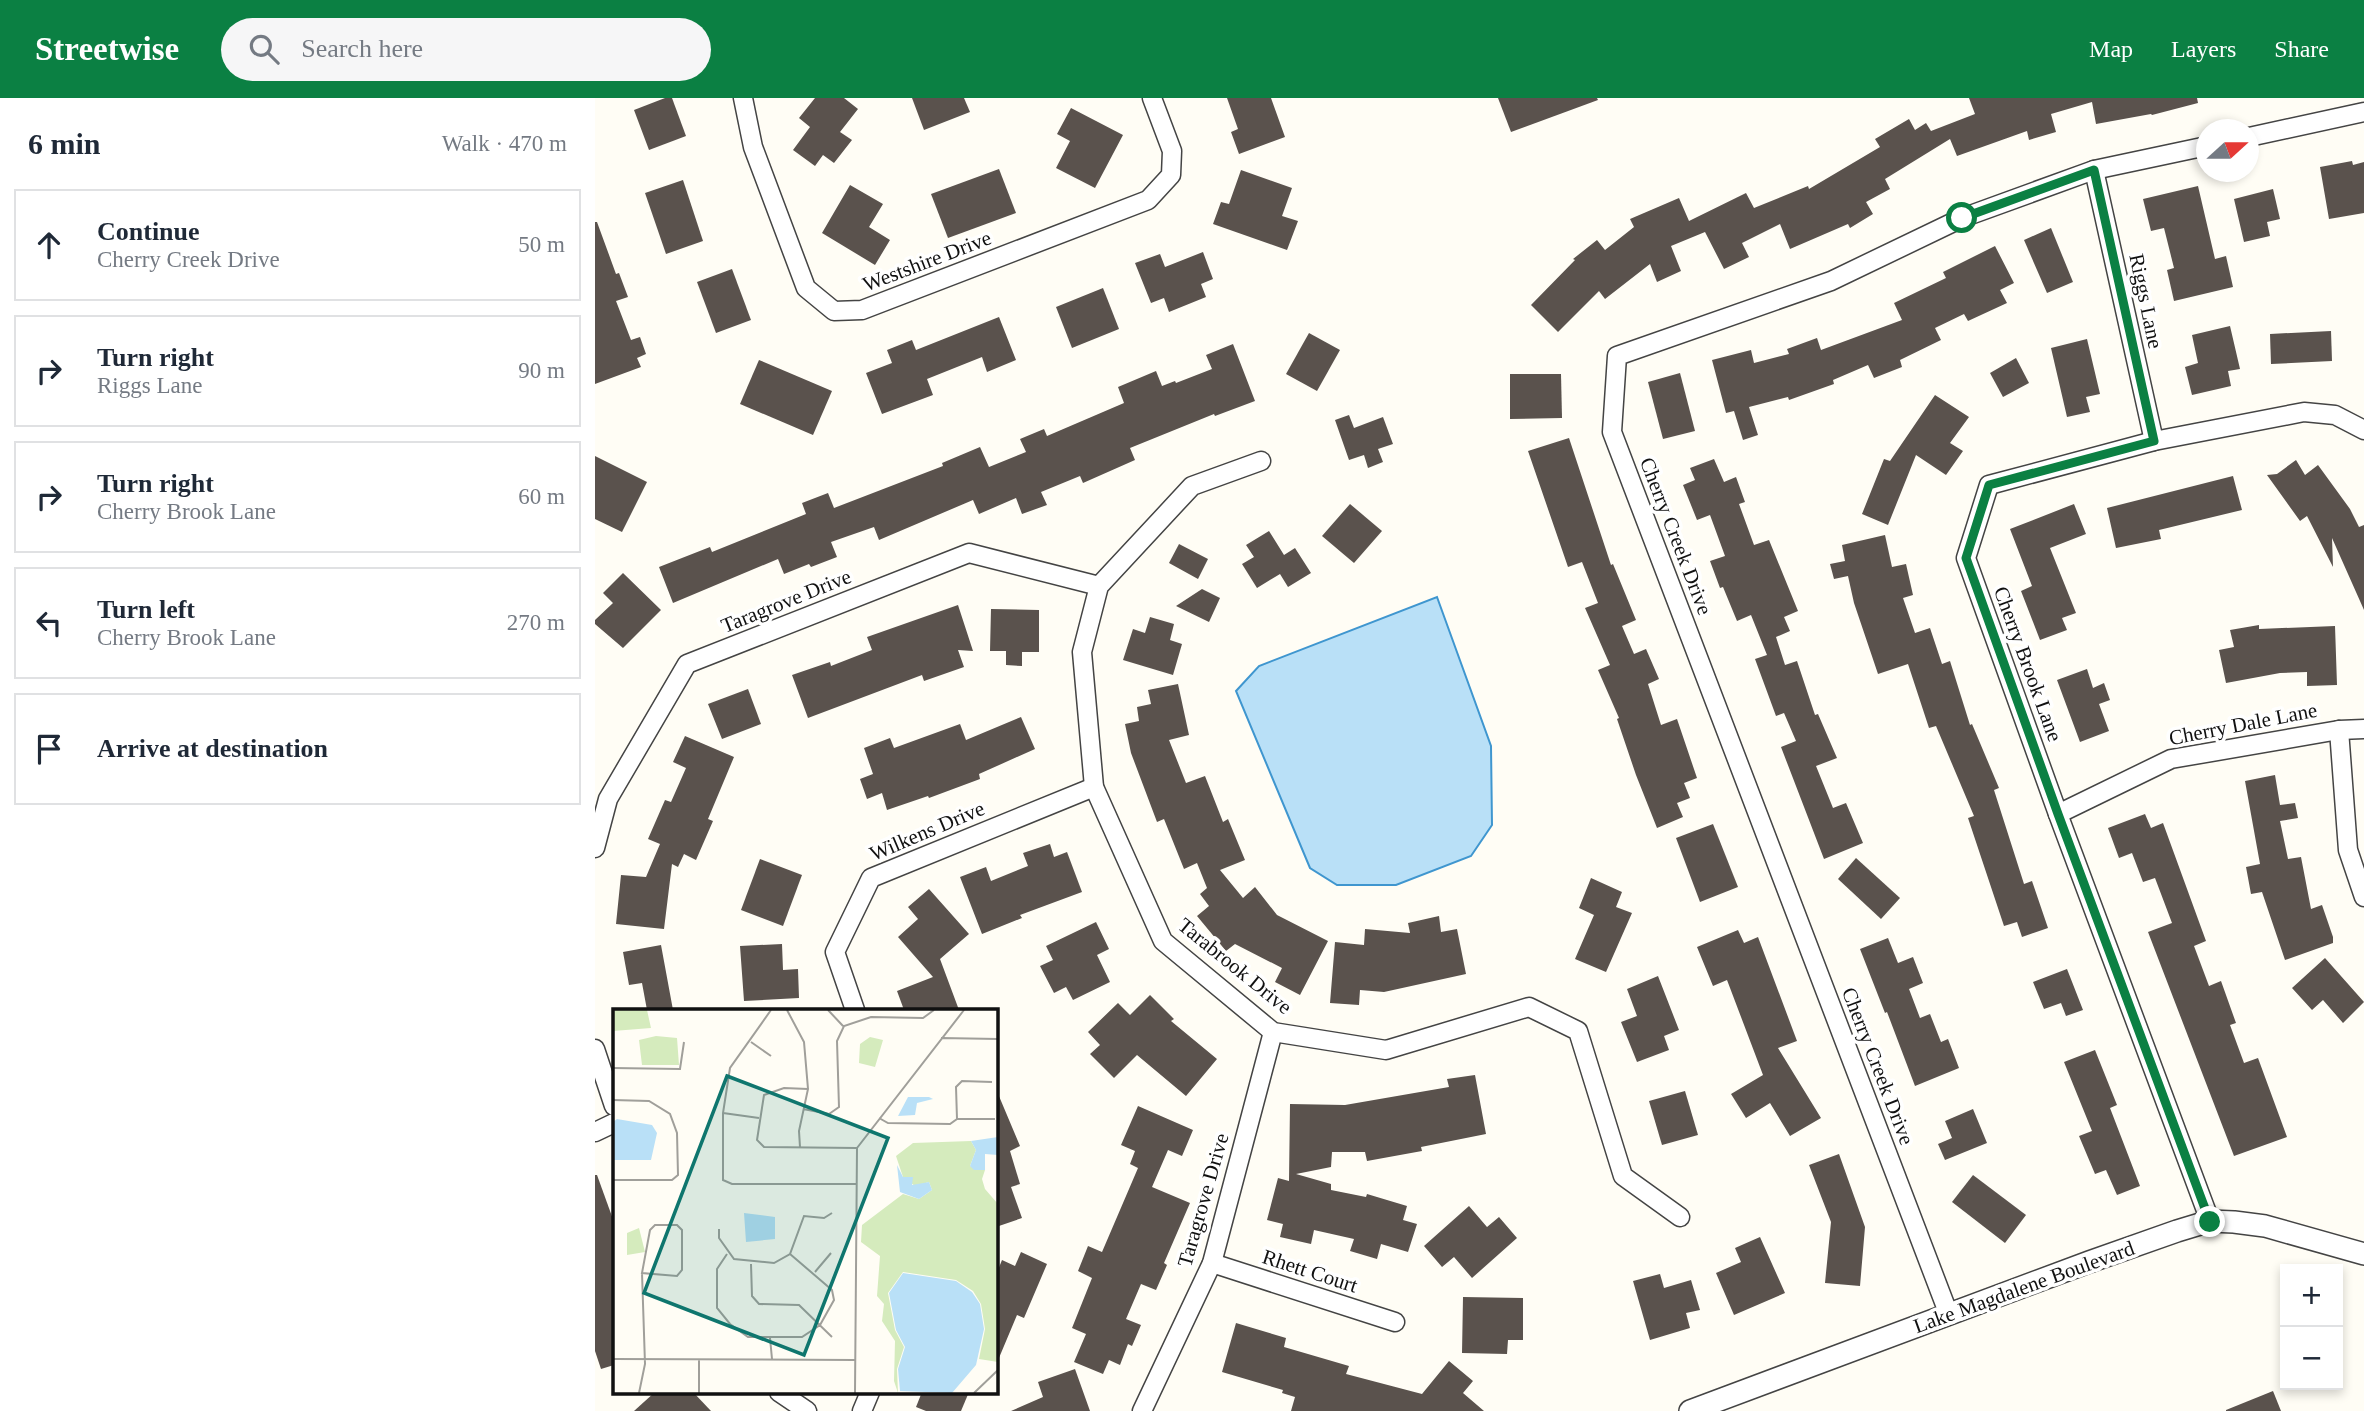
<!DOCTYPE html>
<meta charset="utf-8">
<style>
:root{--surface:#fff;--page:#f6f6f7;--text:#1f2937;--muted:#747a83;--line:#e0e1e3;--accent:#0b8043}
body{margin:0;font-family:"Times New Roman",serif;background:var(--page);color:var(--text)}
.controls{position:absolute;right:21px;bottom:21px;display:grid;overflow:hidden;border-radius:0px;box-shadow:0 4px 10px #0003}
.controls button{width:63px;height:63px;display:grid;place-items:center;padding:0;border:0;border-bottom:2px solid var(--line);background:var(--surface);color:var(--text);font:35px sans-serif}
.compass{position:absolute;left:1601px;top:21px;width:63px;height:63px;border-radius:50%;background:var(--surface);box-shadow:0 4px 10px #0003;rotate:69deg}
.stop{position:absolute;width:21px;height:21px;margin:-16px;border:5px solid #0b8043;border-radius:50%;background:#fff}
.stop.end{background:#0b8043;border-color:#fff;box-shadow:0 2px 7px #0008}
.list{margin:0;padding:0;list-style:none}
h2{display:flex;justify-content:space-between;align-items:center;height:91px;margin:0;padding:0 28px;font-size:30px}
h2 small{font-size:23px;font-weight:400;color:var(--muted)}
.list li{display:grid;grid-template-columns:46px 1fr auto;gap:21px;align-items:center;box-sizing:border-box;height:112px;margin:0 14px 14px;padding:0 14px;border:2px solid var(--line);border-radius:0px}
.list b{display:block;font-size:26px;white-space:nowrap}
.list p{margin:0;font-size:23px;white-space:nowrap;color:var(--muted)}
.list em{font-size:23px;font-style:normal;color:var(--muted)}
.icon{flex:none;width:38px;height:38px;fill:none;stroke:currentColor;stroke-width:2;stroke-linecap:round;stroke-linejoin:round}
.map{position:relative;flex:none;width:1769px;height:1313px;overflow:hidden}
header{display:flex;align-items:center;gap:42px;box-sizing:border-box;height:98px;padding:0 35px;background:var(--accent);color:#fff}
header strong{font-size:33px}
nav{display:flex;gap:38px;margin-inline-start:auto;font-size:24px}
.search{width:490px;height:63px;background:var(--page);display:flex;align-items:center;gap:18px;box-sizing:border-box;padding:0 24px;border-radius:38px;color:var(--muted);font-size:26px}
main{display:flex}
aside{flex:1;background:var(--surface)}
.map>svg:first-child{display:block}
.water{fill:#b9e0f7;stroke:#3f96cf;stroke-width:2}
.building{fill:#5a524d}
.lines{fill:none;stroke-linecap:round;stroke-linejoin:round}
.minor-casing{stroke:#444;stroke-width:21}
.tertiary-casing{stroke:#444;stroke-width:24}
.minor{stroke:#fff;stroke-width:18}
.tertiary{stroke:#fff;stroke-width:21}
.route{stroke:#0b8043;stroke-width:9}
.labels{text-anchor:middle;stroke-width:7;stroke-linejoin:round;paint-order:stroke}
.street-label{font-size:21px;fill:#111;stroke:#fff}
.inset-road{fill:none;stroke:#a09f9a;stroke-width:2}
.view{fill:#0f766e;fill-opacity:0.15;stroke:#0f766e;stroke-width:3.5}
.inset-edge{fill:none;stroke:#111;stroke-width:3.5}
</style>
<header>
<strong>Streetwise</strong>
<div class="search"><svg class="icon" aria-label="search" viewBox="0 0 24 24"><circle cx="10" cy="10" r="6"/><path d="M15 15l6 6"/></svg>Search here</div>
<nav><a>Map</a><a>Layers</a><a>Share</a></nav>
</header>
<main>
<aside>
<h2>6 min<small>Walk · 470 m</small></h2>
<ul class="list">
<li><svg class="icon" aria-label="ahead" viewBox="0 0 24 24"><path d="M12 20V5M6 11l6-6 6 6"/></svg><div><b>Continue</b><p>Cherry Creek Drive</p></div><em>50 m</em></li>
<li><svg class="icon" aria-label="right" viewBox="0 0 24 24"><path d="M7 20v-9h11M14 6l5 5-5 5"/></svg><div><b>Turn right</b><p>Riggs Lane</p></div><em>90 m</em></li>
<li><svg class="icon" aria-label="right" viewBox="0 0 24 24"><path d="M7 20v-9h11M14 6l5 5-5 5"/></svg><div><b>Turn right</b><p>Cherry Brook Lane</p></div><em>60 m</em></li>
<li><svg class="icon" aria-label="left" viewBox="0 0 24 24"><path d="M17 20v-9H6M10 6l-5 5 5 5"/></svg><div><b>Turn left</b><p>Cherry Brook Lane</p></div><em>270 m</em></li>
<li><svg class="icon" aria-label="arrive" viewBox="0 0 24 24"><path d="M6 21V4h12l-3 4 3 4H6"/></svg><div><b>Arrive at destination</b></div></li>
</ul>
</aside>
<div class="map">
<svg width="1769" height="1313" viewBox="0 0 1769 1313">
<rect width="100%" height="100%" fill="#fffdf5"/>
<!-- water -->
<polygon class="water" points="842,499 896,648 897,727 876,758 801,787 742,787 715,770 641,593 664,568"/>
<!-- building -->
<g class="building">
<polygon points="70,0 77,0 91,38 54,52 39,12"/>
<polygon points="220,0 249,0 263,11 245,34 257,42 239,65 228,57 220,68 198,52 215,29 204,20"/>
<polygon points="317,0 369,0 375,14 329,32"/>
<polygon points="632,0 676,0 690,39 644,56 636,34 643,31"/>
<polygon points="903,0 1002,0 1003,2 916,34"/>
<polygon points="1374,0 1602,0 1603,5 1557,17 1556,16 1501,26 1497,4 1456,16 1461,34 1434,42 1432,33 1362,58 1355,41 1290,81 1295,91 1271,104 1278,116 1255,130 1253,126 1195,151 1185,126 1147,145 1154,159 1129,171 1110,134 1076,148 1086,173 1062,184 1055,166 1010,201 1004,193 963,234 936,207 980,162 978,161 1002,142 1010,152 1039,129 1035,121 1084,100 1094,123 1151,95 1159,110 1213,88 1214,91 1285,49 1280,41 1314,21 1320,32 1331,25 1336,33 1380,16"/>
<polygon points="476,10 528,37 500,90 461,70 475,43 462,36"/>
<polygon points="1757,63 1758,67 1769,64 1769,115 1734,121 1725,69"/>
<polygon points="404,71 421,115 353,140 336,96"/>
<polygon points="646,72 697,90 687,118 703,123 692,152 618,126 626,104 634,106"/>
<polygon points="88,82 108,143 71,156 50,95"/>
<polygon points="255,87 288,106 274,129 295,142 280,167 227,135"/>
<polygon points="1603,88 1620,161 1631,158 1638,189 1579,203 1572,172 1579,170 1569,130 1556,133 1548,101"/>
<polygon points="1678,91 1685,121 1672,124 1675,138 1649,144 1639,101"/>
<polygon points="0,124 2,124 21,176 24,175 33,199 21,203 36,242 45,239 51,256 42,260 46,269 0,286"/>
<polygon points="1456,130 1478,184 1452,195 1429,142"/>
<polygon points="1400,148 1419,185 1405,192 1412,205 1373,223 1369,216 1340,230 1346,242 1305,262 1307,269 1279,280 1273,267 1238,282 1239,286 1194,302 1193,299 1154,309 1163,337 1148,342 1139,313 1131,315 1117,262 1156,252 1159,265 1194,256 1192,251 1222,240 1226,252 1307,222 1299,205 1351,180 1348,174"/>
<polygon points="608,154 618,181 606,186 611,199 574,214 569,200 556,205 540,165 565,156 570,169"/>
<polygon points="137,171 156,222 121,235 102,184"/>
<polygon points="508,190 524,231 477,250 461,209"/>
<polygon points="404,219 421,262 392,274 387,259 332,281 338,297 287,316 271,275 297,265 292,252 317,242 321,252"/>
<polygon points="1635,228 1645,271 1633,273 1636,288 1597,297 1590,269 1603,265 1597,237"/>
<polygon points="1736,233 1737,263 1676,266 1675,236"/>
<polygon points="714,235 745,252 722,293 691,276"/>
<polygon points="1492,241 1505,296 1491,299 1495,314 1472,319 1456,250"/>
<polygon points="638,246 660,303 620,318 619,316 535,350 540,362 488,385 485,378 446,394 452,407 427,416 421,400 384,416 378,402 284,442 279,429 236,444 242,459 216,469 214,466 189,476 183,461 78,505 64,469 115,449 117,454 211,416 207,405 233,395 239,410 348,368 347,365 385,349 394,369 431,354 425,341 449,331 452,338 529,305 523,289 561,273 567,288 580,283 581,285 617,271 611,257"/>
<polygon points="1421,260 1434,285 1408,299 1395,275"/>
<polygon points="164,262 237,293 218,337 145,306"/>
<polygon points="1085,275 1100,333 1068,341 1053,284"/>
<polygon points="915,276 966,276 967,320 915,321"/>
<polygon points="1340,297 1374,319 1355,345 1368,353 1351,377 1321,357 1293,427 1267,416 1289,361 1295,363"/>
<polygon points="754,317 759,330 788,319 798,346 783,351 788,364 773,370 769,357 754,362 740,322"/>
<polygon points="974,340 1016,467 1018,466 1041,522 1027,528 1039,556 1051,551 1064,581 1053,586 1066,627 1082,621 1102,680 1089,685 1095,700 1082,705 1088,719 1062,730 1041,677 1022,621 1024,620 1003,572 1015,567 990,510 1003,505 987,464 973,469 933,353"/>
<polygon points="0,358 52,384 27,434 0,421"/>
<polygon points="1119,361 1129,384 1141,379 1150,404 1144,406 1159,447 1174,442 1203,513 1189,519 1195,533 1181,539 1190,567 1202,563 1220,617 1223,616 1242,660 1221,668 1238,710 1251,705 1268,745 1229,761 1186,649 1201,643 1189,615 1181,618 1160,561 1172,557 1156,517 1142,523 1128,489 1125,490 1115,463 1130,458 1115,417 1102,422 1088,387 1100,382 1095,370"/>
<polygon points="1701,362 1710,377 1723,367 1755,411 1764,429 1769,427 1769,512 1737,440 1738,469 1712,418 1705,423 1672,377 1682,376"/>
<polygon points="1638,378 1647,412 1564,432 1566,441 1521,450 1512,410"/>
<polygon points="755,406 787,433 759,465 727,438"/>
<polygon points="1479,406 1491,436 1455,450 1481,515 1467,520 1472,532 1445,542 1426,493 1437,488 1415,431"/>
<polygon points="674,433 689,457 700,450 716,475 693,489 685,476 662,490 647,466 659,459 651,447"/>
<polygon points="1290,437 1297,469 1311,466 1318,497 1308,500 1320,535 1335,530 1347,566 1355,563 1375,627 1377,626 1404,690 1399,692 1429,786 1437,783 1453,830 1427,839 1422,824 1409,828 1373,720 1379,718 1341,628 1334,630 1313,566 1283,576 1259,505 1253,478 1239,481 1235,466 1250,463 1247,447"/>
<polygon points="584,446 613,461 603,481 574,465"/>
<polygon points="28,475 66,512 28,550 0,526 0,522 18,505 8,495"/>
<polygon points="607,491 625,500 614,524 581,508"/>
<polygon points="363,507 378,553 363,552 369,569 329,583 327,577 213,620 197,577 235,564 236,568 277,552 272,539"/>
<polygon points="396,511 444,512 444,554 427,554 427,568 411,567 411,553 395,553"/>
<polygon points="555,519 579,526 575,542 587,546 578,577 528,562 538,531 550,535"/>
<polygon points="1664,527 1664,531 1740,528 1742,587 1712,588 1712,574 1685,575 1631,585 1624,552 1639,549 1635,532"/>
<polygon points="1492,571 1498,590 1509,585 1515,602 1504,606 1514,633 1485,644 1462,582"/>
<polygon points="583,586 594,637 574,642 591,685 610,678 628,724 633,721 650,762 625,772 648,800 660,789 682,817 733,843 705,897 680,884 687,870 640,846 631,853 602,818 614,808 605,796 612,790 602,765 589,771 569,721 562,724 536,655 530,626 544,623 542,609 556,606 553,592"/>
<polygon points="153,591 166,626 127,641 113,606"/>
<polygon points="426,619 440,651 384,676 385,681 334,700 333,698 292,712 287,695 272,701 265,681 278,676 269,650 295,640 299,650 365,626 371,642"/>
<polygon points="90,638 139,659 113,721 118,723 101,762 89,756 83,769 77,766 69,831 21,826 26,777 51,779 65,746 53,741 70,702 76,704 91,670 78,664"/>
<polygon points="1680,677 1685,707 1700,705 1703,720 1685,723 1693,761 1706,759 1716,811 1727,807 1738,839 1738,845 1690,862 1667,794 1656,796 1651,769 1665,766 1650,683"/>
<polygon points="1550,716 1556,730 1568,725 1611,843 1599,848 1614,888 1626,883 1641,925 1635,927 1649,965 1663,960 1692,1039 1639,1058 1553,834 1577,825 1560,780 1548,784 1537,755 1524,760 1513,730"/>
<polygon points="1118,726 1143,789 1105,804 1081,740"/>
<polygon points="455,746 459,759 472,754 487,794 425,817 427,820 387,836 365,779 391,769 396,783 433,768 428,755"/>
<polygon points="1261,760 1305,800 1286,821 1243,781"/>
<polygon points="165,761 207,777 188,828 146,812"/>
<polygon points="996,780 1027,794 1021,809 1037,815 1011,874 980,861 999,817 984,810"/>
<polygon points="334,791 374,836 345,861 364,912 309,912 302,893 338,879 303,839 323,821 313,809"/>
<polygon points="844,818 846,834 862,831 871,876 789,894 765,892 764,907 735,905 740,844 769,847 770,831 815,835 813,825"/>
<polygon points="501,824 514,851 502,857 515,884 478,902 471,889 459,895 445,868 458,862 451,848"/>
<polygon points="1143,832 1149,845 1163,839 1202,943 1183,950 1226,1020 1195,1038 1175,1005 1151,1020 1136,996 1168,977 1132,882 1118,888 1102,849"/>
<polygon points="1293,840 1303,865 1318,859 1328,885 1314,891 1325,920 1335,916 1346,944 1353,941 1364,970 1320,988 1292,914 1290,915 1265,851"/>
<polygon points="187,846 188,872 203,871 204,900 149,903 145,848"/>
<polygon points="66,847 78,912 52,912 47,885 34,887 28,854"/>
<polygon points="1730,860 1769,904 1748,925 1728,902 1717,912 1697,890"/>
<polygon points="1472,871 1488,912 1471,918 1466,905 1449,911 1438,884"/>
<polygon points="1063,878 1084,932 1069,938 1074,952 1042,964 1026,924 1042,918 1032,891"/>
<polygon points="555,897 579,921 576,923 622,961 591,998 542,957 519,980 495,956 505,947 493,934 523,905 535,917"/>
<polygon points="1500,952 1522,1007 1515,1010 1545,1088 1522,1097 1511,1072 1500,1076 1484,1038 1497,1033 1469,964"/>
<polygon points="880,977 891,1036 826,1049 827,1053 772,1063 770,1054 737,1054 736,1069 701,1076 736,1086 736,1092 771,1099 772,1096 812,1108 808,1122 822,1126 813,1154 786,1146 782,1161 755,1153 759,1141 719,1132 716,1146 685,1139 688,1126 672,1122 683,1080 694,1083 695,1006 750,1007 854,989 852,981"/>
<polygon points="401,991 425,1048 415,1053 425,1086 416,1089 427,1120 401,1129"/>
<polygon points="1090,993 1103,1037 1067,1047 1054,1003"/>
<polygon points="543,1008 598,1032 587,1058 573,1052 557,1089 595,1105 569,1165 572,1167 561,1192 546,1186 531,1221 546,1227 537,1248 533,1246 525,1267 514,1262 508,1276 479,1264 491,1236 477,1230 497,1180 483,1173 493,1148 507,1154 543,1070 535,1066 540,1053 526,1047"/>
<polygon points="1378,1011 1392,1045 1350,1062 1343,1046 1357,1040 1350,1023"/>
<polygon points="1244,1056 1270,1129 1265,1188 1230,1185 1236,1124 1214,1067"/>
<polygon points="0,1077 2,1077 19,1124 19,1267 6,1271 0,1253"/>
<polygon points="1378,1077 1431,1117 1410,1145 1357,1104"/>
<polygon points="874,1108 892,1129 904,1119 922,1140 877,1180 859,1159 847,1169 829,1148"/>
<polygon points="1165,1139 1190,1195 1139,1217 1121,1175 1146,1164 1140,1150"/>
<polygon points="426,1154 452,1166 429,1220 422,1217 401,1267 401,1177 407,1162 420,1168"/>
<polygon points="1065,1176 1069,1190 1096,1182 1105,1212 1091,1215 1095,1230 1055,1242 1038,1183"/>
<polygon points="868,1199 928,1200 928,1242 913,1242 912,1256 867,1255"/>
<polygon points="641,1225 691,1240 689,1249 754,1268 751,1276 827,1296 854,1263 878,1283 868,1295 889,1313 696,1313 700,1299 687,1295 688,1292 627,1274"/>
<polygon points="480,1271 495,1313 416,1313 448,1299 443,1284"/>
<polygon points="1678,1293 1686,1313 1631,1313 1631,1312"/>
<polygon points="60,1294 98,1294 116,1313 39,1313"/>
<polygon points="327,1294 374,1294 366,1313 331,1313 321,1309"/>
</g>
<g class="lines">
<!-- minor casing -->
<g class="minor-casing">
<g id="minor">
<polyline points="148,0 158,49 211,190 239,213 267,212 553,102 576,77 577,53 557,0"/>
<polyline points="1654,39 1769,14"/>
<polyline points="1499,72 1559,343"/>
<polyline points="666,363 597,388 504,488 487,554 499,689 568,843 678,934 791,952 934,909 983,933 1028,1078 1085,1119"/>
<polyline points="1744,632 1753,752 1769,799"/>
<polyline points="1463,716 1576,661 1744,632 1769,631"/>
<polyline points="0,750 13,701 92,566 374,455 504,488"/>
<polyline points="260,912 240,854 276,780 499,689"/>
<polyline points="0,951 19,1008"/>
<polyline points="0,1034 19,1025"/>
<polyline points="1615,1123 1463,716 1371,460 1394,387 1559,343 1709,314 1740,317 1769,332"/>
<polyline points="617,1165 800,1224"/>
<polyline points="1354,1217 1017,334 1022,258 1236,183 1367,120 1499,72 1612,48"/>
<polyline points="184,1294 212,1313"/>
<polyline points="267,1313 275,1294"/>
<polyline points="547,1313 617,1165 678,934"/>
</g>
</g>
<!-- tertiary casing -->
<g class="tertiary-casing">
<polyline id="tertiary" points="1095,1313 1494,1164 1582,1133 1615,1123 1639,1124 1670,1128 1769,1156"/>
</g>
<!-- minor -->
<use href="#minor" class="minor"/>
<!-- tertiary -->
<use href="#tertiary" class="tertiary"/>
</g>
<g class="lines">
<!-- route -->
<polyline class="route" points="1367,120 1499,72 1559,343 1394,387 1371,460 1463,716 1615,1124"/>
</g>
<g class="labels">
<!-- street labels -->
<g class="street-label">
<text transform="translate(332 163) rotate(-21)" y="7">Westshire Drive</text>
<text transform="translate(1551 203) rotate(78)" y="7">Riggs Lane</text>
<text transform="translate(1081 438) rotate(69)" y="7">Cherry Creek Drive</text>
<text transform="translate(191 503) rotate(-22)" y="7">Taragrove Drive</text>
<text transform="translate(1433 566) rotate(70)" y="7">Cherry Brook Lane</text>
<text transform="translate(1648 626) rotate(-11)" y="7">Cherry Dale Lane</text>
<text transform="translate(332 733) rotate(-23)" y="7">Wilkens Drive</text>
<text transform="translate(640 868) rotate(39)" y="7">Tarabrook Drive</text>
<text transform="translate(1283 968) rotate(69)" y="7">Cherry Creek Drive</text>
<text transform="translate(608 1102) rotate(-74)" y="7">Taragrove Drive</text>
<text transform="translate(715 1173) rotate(18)" y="7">Rhett Court</text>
<text transform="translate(1429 1189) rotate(-20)" y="7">Lake Magdalene Boulevard</text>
</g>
</g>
<!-- overview -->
<g transform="translate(18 911)">
<rect width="385" height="385" fill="#fffdf5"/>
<path d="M0,1H34L38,19L0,22ZM43,27L64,29L66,56H29L26,31ZM257,28L270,31L262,58L246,54L247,35ZM358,132L363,141L357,157L372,161L369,170L372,180L385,195V353L366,350L372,320L368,295L360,282L343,271L290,263L275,284L282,321L291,338L284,360L285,384L281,372L282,332L269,312L271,295L264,287L267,247L248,233L249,216L290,185L306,190L319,181L316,173L302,177L290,168L283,147L300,134ZM26,219L32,243L14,246V224Z" fill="#d5ebbd"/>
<path d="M295,88H316L320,90L304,94L302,106L285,107ZM4,110L39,116L44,124L38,151H0V113ZM385,128V146L372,145V161H361L357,157L363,141L358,132ZM284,156L290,168H300L299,176L316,173L319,181L306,190L287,183ZM131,204L162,208V230L133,233ZM290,264L343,272L359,283L367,295L371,320L363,356L339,384L287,382L285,360L292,338L283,321L276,284Z" fill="#b9e0f7"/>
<path class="inset-road" d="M158,1L117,59L110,104V171L119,175H243M174,1L191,33L195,80L186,122L187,138M215,1L230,17M328,29L385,30M138,33L158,47M0,59L67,60L71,33M195,80L171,79L151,86L144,131L151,138L244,139M0,91L36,92L57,105L64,124L65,166L59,171H0M190,100L216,105L226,98L224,32L231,17L258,8L310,9L321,1M110,104L146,109M266,109L275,114L337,115L344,110L343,78L349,72L379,73M344,110H382M42,216H64L69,221V261L64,267L29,264L37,221ZM106,220V229L121,250L161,254L177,245L191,207L211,209L219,204M114,245L104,260V299L117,315L135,328H189L207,316L221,291L219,281L177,245M138,255L139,287L146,295L186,296L219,328M202,263L218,244M157,329L159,350M0,350L242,351M26,384L32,355L29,264M86,384V350M242,384L244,139L351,1M361,384L385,361"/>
<path class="view" d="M114,67L275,129L191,346L31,284Z"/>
<rect width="385" height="385" class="inset-edge"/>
</g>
</svg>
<div class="controls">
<button>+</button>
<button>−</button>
</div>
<svg class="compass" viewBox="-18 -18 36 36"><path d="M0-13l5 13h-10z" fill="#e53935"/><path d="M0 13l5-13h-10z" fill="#747a83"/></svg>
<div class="stop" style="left:1367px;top:120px"></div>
<div class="stop end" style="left:1615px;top:1124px"></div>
</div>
</main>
